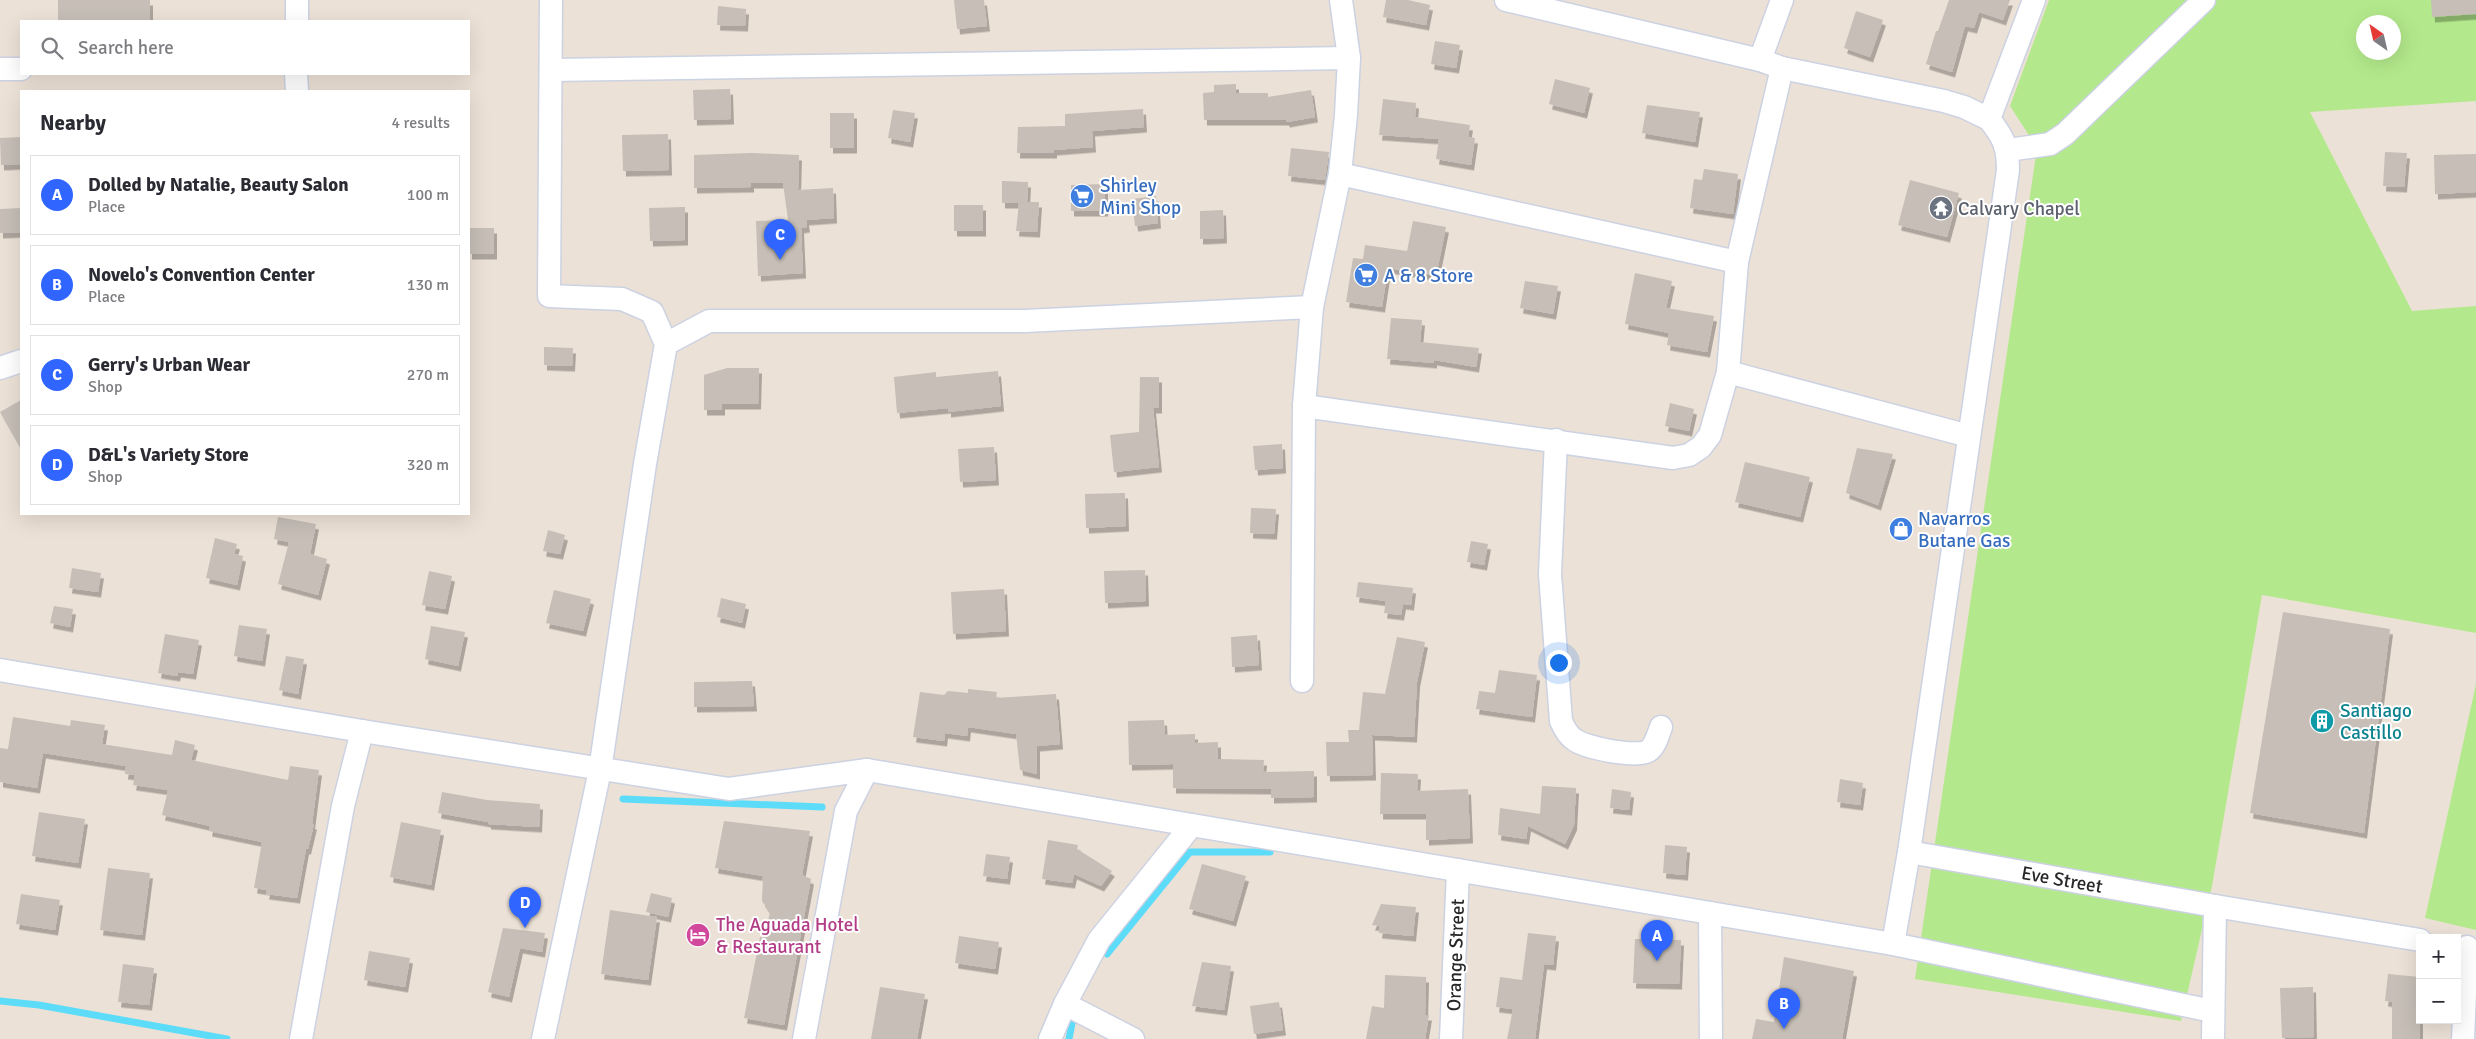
<!DOCTYPE html>
<meta charset="utf-8">
<style>
:root{--surface:#fff;--page:#f2f2f3;--text:#2b2b33;--muted:#7c7c81;--line:#e1e1e2;--accent:#3066ff}
body{margin:0;font-family:Signika,sans-serif;background:var(--page);color:var(--text)}
.controls{position:absolute;right:15px;bottom:15px;display:grid;overflow:hidden;border-radius:0px;box-shadow:0 5px 20px #0002}
.controls button{width:45px;height:45px;display:grid;place-items:center;padding:0;border:0;border-bottom:1px solid var(--line);background:var(--surface);color:var(--text);font:25px sans-serif}
.compass{position:absolute;left:2356px;top:15px;width:45px;height:45px;border-radius:50%;background:var(--surface);box-shadow:0 5px 20px #0002;rotate:326deg}
.you{position:absolute;left:1558px;top:662px;width:18px;height:18px;margin:-12px;border:4px solid #fff;border-radius:50%;background:#1a73e8;box-shadow:0 0 0 8px #1a73e833}
.badge{display:grid;place-items:center;width:32px;height:32px;border-radius:50%;background:var(--accent);color:#fff;font-size:16px;font-weight:700}
.pin{position:absolute;translate:-50% -41px;filter:drop-shadow(0 1px 2px #0008)}
.pin::after{content:'';position:absolute;top:26px;width:18px;height:15px;background:inherit;clip-path:polygon(0 0,100% 0,50% 100%)}
.list{margin:0;padding:0;list-style:none}
h2{display:flex;justify-content:space-between;align-items:center;height:65px;margin:0;padding:0 20px;font-size:21px}
h2 small{font-size:16px;font-weight:400;color:var(--muted)}
.list li{display:grid;grid-template-columns:32px 1fr auto;gap:15px;align-items:center;box-sizing:border-box;height:80px;margin:0 10px 10px;padding:0 10px;border:1px solid var(--line);border-radius:0px}
.list b{display:block;font-size:19px;white-space:nowrap}
.list p{margin:0;font-size:16px;white-space:nowrap;color:var(--muted)}
.list em{font-size:16px;font-style:normal;color:var(--muted)}
.icon{flex:none;width:28px;height:28px;fill:none;stroke:currentColor;stroke-width:2;stroke-linecap:round;stroke-linejoin:round}
.map{position:relative;flex:none;width:2476px;height:1039px;overflow:hidden}
.search{position:absolute;background:var(--surface);box-shadow:0 5px 20px #0002;left:20px;top:20px;width:450px;height:55px;display:flex;align-items:center;gap:12px;box-sizing:border-box;padding:0 18px;border-radius:0px;color:var(--muted);font-size:19px}
.panel{position:absolute;background:var(--surface);box-shadow:0 5px 20px #0002;left:20px;top:90px;width:450px;height:425px;border-radius:0px}
.map>svg:first-child{display:block}
.green{fill:#b3e98c;fill-rule:evenodd}
.lines{fill:none;stroke-linecap:round;stroke-linejoin:round}
.stream{stroke:#5ddcfa;stroke-width:7}
.building{fill:#c6beb7;filter:url(#shadow)}
.street-casing{stroke:#ccd2e2;stroke-width:25}
.street{stroke:#fff;stroke-width:22}
.labels{text-anchor:middle;stroke-width:4;stroke-linejoin:round;paint-order:stroke}
.shop-label{font-size:19px;fill:#366cbe;stroke:#fff;text-anchor:start}
.worship-label{font-size:19px;fill:#5b616d;stroke:#fff;text-anchor:start}
.culture-label{font-size:19px;fill:#0d838f;stroke:#fff;text-anchor:start}
.street-label{font-size:19px;fill:#272727;stroke:#fff}
.hotel-label{font-size:19px;fill:#b23c85;stroke:#fff;text-anchor:start}
</style>
<div class="map">
<svg width="2476" height="1039" viewBox="0 0 2476 1039">
<defs>
<filter id="shadow"><feDropShadow dx="3" dy="5.5" stdDeviation="0" flood-color="#0004"/></filter>
</defs>
<rect width="100%" height="100%" fill="#ece1d6"/>
<!-- green -->
<g class="green">
<path d="M2049,0H2476V101L2310,112L2412,311L2476,306V633L2262,595L2212,886L2181,1021L1915,979L2037,148L2010,106ZM2364,22H2394V52H2364Z"/>
<polygon points="2476,684 2476,930 2425,918"/>
</g>
<g class="lines">
<!-- stream -->
<g class="stream">
<polyline points="623,799 822,807"/>
<polyline points="1107,954 1190,852 1270,852"/>
<polyline points="0,1001 39,1005 227,1039"/>
<polyline points="1069,1039 1074,1013"/>
</g>
</g>
<!-- building -->
<g class="building">
<rect x="58" y="0" width="92" height="21"/>
<polygon points="954,0 984,0 987,26 957,29"/>
<polygon points="1386,0 1408,0 1430,5 1426,25 1383,17"/>
<polygon points="1949,0 2010,0 2003,20 1979,12 1974,28 1965,26 1952,72 1926,64 1936,31 1938,31"/>
<polygon points="2431,0 2476,0 2476,14 2432,17"/>
<polygon points="718,6 746,9 745,26 717,25"/>
<polygon points="1856,11 1883,20 1870,57 1844,48"/>
<polygon points="1435,41 1460,45 1456,68 1431,64"/>
<polygon points="1555,79 1590,88 1584,113 1549,104"/>
<polygon points="1236,84 1236,93 1268,93 1268,97 1311,90 1315,117 1287,122 1286,120 1204,120 1203,93 1214,92 1214,85"/>
<polygon points="730,89 731,119 694,120 693,90"/>
<polygon points="1383,99 1416,103 1415,117 1470,125 1468,137 1475,138 1471,165 1436,159 1439,139 1379,135"/>
<polygon points="1647,105 1700,112 1695,142 1642,133"/>
<polygon points="1143,109 1144,127 1092,131 1093,147 1054,150 1054,153 1017,153 1018,127 1065,126 1065,114"/>
<polygon points="893,110 915,113 910,142 888,138"/>
<rect x="830" y="113" width="24" height="35"/>
<polygon points="668,134 669,170 623,171 622,135"/>
<polygon points="21,137 21,164 1,165 0,138"/>
<polygon points="1291,148 1329,152 1325,180 1288,176"/>
<polygon points="2385,152 2407,153 2404,187 2383,186"/>
<polygon points="751,153 799,155 798,190 833,188 834,218 806,220 807,227 801,228 803,273 758,276 756,221 788,220 783,183 751,183 751,187 694,188 694,155"/>
<polygon points="2476,154 2476,192 2435,194 2434,155"/>
<polygon points="1704,169 1738,174 1733,214 1690,208 1694,179 1702,180"/>
<polygon points="1910,180 1959,193 1947,237 1898,225"/>
<polygon points="1002,181 1028,182 1027,202 1039,202 1037,232 1016,231 1019,203 1002,203"/>
<polygon points="1105,184 1105,211 1071,211 1071,185"/>
<polygon points="1156,196 1158,223 1135,226 1132,199"/>
<rect x="954" y="205" width="29" height="26"/>
<polygon points="685,207 685,240 650,241 649,208"/>
<polygon points="21,208 21,232 0,233 0,209"/>
<polygon points="1223,210 1224,238 1200,239 1200,211"/>
<polygon points="1413,221 1446,227 1436,276 1388,268 1382,307 1346,302 1353,258 1363,259 1365,245 1407,251"/>
<rect x="469" y="228" width="25" height="26"/>
<polygon points="1635,273 1672,281 1666,308 1714,316 1707,352 1667,345 1669,333 1625,324"/>
<polygon points="1525,281 1558,286 1553,314 1520,308"/>
<polygon points="1391,318 1422,320 1420,342 1479,348 1476,367 1434,360 1434,363 1387,359"/>
<polygon points="544,347 573,348 572,366 544,365"/>
<polygon points="727,368 759,368 758,404 722,404 722,410 704,410 704,375"/>
<polygon points="998,371 1001,406 948,412 948,408 897,413 894,377 936,372 936,377"/>
<polygon points="1140,377 1159,377 1159,408 1153,408 1159,467 1114,472 1110,435 1139,432"/>
<polygon points="21,400 21,449 0,412"/>
<polygon points="1670,403 1694,409 1689,431 1665,426"/>
<polygon points="1282,444 1283,468 1255,470 1253,446"/>
<polygon points="994,447 996,480 960,482 958,449"/>
<polygon points="1857,448 1893,454 1878,505 1846,493"/>
<polygon points="1745,462 1810,477 1800,517 1735,502"/>
<polygon points="1125,493 1126,526 1086,528 1085,494"/>
<polygon points="1251,508 1276,509 1274,534 1250,533"/>
<polygon points="278,517 316,524 310,554 327,559 318,595 278,584 289,542 274,539"/>
<polygon points="548,530 565,535 560,554 543,551"/>
<polygon points="215,538 237,544 234,554 243,556 237,585 206,578"/>
<polygon points="1471,541 1488,544 1484,565 1467,562"/>
<polygon points="72,568 101,573 98,592 69,588"/>
<polygon points="1145,570 1146,601 1105,603 1104,571"/>
<polygon points="429,571 452,576 445,609 422,605"/>
<polygon points="1358,582 1413,588 1411,605 1403,604 1401,615 1384,613 1386,601 1356,597"/>
<polygon points="1004,589 1006,631 953,634 951,592"/>
<polygon points="554,590 591,599 583,631 546,623"/>
<polygon points="721,598 746,604 742,623 717,617"/>
<polygon points="54,606 73,609 70,627 50,623"/>
<polygon points="2283,612 2390,629 2364,833 2250,813"/>
<polygon points="239,625 267,629 262,661 234,656"/>
<polygon points="431,626 465,632 458,666 425,659"/>
<polygon points="165,634 199,640 193,674 178,672 177,676 158,673"/>
<polygon points="1257,635 1259,665 1232,667 1231,637"/>
<polygon points="1397,637 1425,642 1417,682 1414,737 1372,735 1373,775 1327,776 1326,742 1349,742 1348,730 1359,730 1363,692 1385,694"/>
<polygon points="286,656 304,659 298,694 279,690"/>
<polygon points="1499,670 1537,675 1532,717 1476,709 1479,691 1495,693"/>
<polygon points="752,681 754,706 694,707 694,682"/>
<polygon points="968,689 997,692 996,698 1056,694 1060,744 1037,746 1037,774 1020,770 1016,734 968,727 967,736 945,733 944,741 913,737 920,692 944,695 948,691 968,693"/>
<polygon points="13,717 70,726 71,720 105,725 102,744 172,755 175,740 195,745 191,760 288,780 290,766 319,770 312,824 314,824 308,849 306,849 297,898 266,894 267,890 254,888 262,842 209,831 210,826 162,815 168,790 133,785 135,775 125,774 126,766 43,753 37,788 0,782 0,748 8,749"/>
<polygon points="1164,720 1165,735 1195,734 1195,743 1218,742 1218,759 1264,760 1263,772 1314,771 1314,797 1271,798 1271,789 1173,788 1173,764 1129,765 1128,721"/>
<polygon points="1381,773 1418,774 1417,791 1468,789 1470,838 1426,840 1426,814 1380,814"/>
<polygon points="1840,779 1863,783 1860,805 1837,802"/>
<polygon points="1542,786 1576,788 1574,825 1565,844 1528,826 1526,839 1498,835 1500,808 1540,814"/>
<polygon points="1612,789 1631,792 1629,810 1610,808"/>
<polygon points="442,792 487,800 540,804 539,827 488,824 488,822 438,813"/>
<polygon points="39,812 85,819 78,863 32,856"/>
<polygon points="724,821 810,831 802,875 811,879 784,1025 744,1018 760,937 763,938 770,913 762,901 763,876 715,868"/>
<polygon points="401,822 441,830 431,885 390,877"/>
<polygon points="1048,840 1078,845 1077,849 1112,871 1101,886 1074,874 1072,883 1042,879"/>
<polygon points="1665,845 1687,847 1685,875 1663,873"/>
<polygon points="986,854 1010,857 1007,879 983,876"/>
<polygon points="1202,864 1246,876 1233,921 1189,909"/>
<polygon points="108,868 150,873 142,935 100,930"/>
<polygon points="651,893 672,898 668,917 646,912"/>
<polygon points="21,894 60,900 55,930 16,924"/>
<polygon points="1381,904 1416,907 1413,936 1379,933 1380,926 1372,925"/>
<polygon points="610,910 657,917 648,980 601,974"/>
<polygon points="503,928 545,933 542,952 520,948 509,997 488,992"/>
<polygon points="1528,933 1556,936 1553,965 1544,964 1535,1039 1507,1039 1513,1009 1496,1007 1500,977 1522,980"/>
<polygon points="959,936 999,942 995,969 955,963"/>
<polygon points="1635,939 1681,940 1679,984 1633,983"/>
<polygon points="369,951 410,958 405,987 364,980"/>
<polygon points="1784,957 1854,971 1842,1039 1752,1039 1756,1019 1774,1022"/>
<polygon points="1202,962 1231,966 1224,1010 1192,1006"/>
<polygon points="123,964 154,968 149,1005 118,1002"/>
<polygon points="2388,974 2420,977 2420,1039 2392,1039 2392,1002 2385,1001"/>
<polygon points="1385,975 1426,977 1425,1015 1429,1015 1425,1039 1366,1039 1372,1006 1384,1008"/>
<polygon points="880,987 925,994 917,1039 871,1039"/>
<polygon points="2313,987 2314,1037 2282,1038 2280,988"/>
<polygon points="1279,1002 1283,1030 1254,1034 1250,1006"/>
</g>
<g class="lines">
<!-- street casing -->
<g class="street-casing">
<g id="street">
<polyline points="1506,0 1760,60 1782,68 1944,101 1964,107 1989,119"/>
<polyline points="297,21 297,0"/>
<polyline points="1760,60 1782,0"/>
<polyline points="0,69 21,69"/>
<polyline points="552,70 1349,58"/>
<polyline points="296,74 297,91"/>
<polyline points="2008,150 2050,144 2065,134 2204,0"/>
<polyline points="1340,174 1737,262"/>
<polyline points="666,344 709,321 1025,321 1312,307"/>
<polyline points="0,368 21,361"/>
<polyline points="1728,372 1969,436"/>
<polyline points="1304,406 1673,458 1689,455 1701,447 1710,435 1728,372 1737,262 1782,68"/>
<path d="M1556,440L1550,574L1561,721C1564,728 1568,736 1575,740C1586,748 1636,758 1648,751C1655,747 1658,735 1661,727"/>
<polyline points="0,670 362,731 729,789 867,770 1893,944 2212,1011"/>
<polyline points="1302,681 1304,406 1312,307 1340,174 1346,115 1349,58 1341,0"/>
<polyline points="1909,852 2215,906 2420,940"/>
<polyline points="1710,913 1711,1039"/>
<path d="M1893,944L1909,852L2008,170C2008,146 2003,137 1989,119L2034,0"/>
<polyline points="1065,1004 1133,1039"/>
<polyline points="301,1039 343,806 362,731"/>
<polyline points="543,1039 600,770 645,464 666,344 652,312 622,299 549,296 551,0"/>
<polyline points="804,1039 846,811 867,770"/>
<polyline points="1050,1039 1065,1004 1099,940 1192,825"/>
<polyline points="1451,1039 1458,870"/>
<polyline points="2213,1039 2215,906"/>
<polyline points="2463,1039 2467,947"/>
</g>
</g>
<!-- street -->
<use href="#street" class="street"/>
</g>
<!-- icons -->
<defs>
<g id="supermarket-disc" transform="scale(1.25)"><circle r="9.5" fill="#3f7fe0" stroke="#fff"/><path d="M-6-5.5h2.5l.6 2H6L4.5 2H-2.5L-4.4-4H-6ZM-1.5 3.2a1.3 1.3 0 1 0 .1 0ZM3 3.2a1.3 1.3 0 1 0 .1 0Z" fill="#fff"/></g>
<g id="temple-disc" transform="scale(1.25)"><circle r="9.5" fill="#6b7280" stroke="#fff"/><path d="M0-6L5-2H3V0L6.5 2.5H4V6H1.5V3h-3V6H-4V2.5H-6.5L-3 0V-2H-5Z" fill="#fff"/></g>
<g id="shop-disc" transform="scale(1.25)"><circle r="9.5" fill="#3f7fe0" stroke="#fff"/><path d="M-5-2.5h2.3a2.7 3.5 0 0 1 5.4 0H5L5.5 6h-11ZM-1.5-2.5h3a1.5 2.3 0 0 0-3 0Z" fill="#fff"/></g>
<g id="building-disc" transform="scale(1.25)"><circle r="9.5" fill="#0f9aa8" stroke="#fff"/><path d="M-4-6H4V6H1V3H-1V6H-4ZM-2.5-4.3h1.7v1.8h-1.7ZM.8-4.3h1.7v1.8H.8ZM-2.5-1h1.7V.8h-1.7ZM.8-1h1.7V.8H.8Z" fill="#fff"/></g>
<g id="hotel-disc" transform="scale(1.25)"><circle r="9.5" fill="#d1479c" stroke="#fff"/><path d="M-6-4.5h1.5V1H6V5H4.5V3h-9V5H-6ZM-4 0a1.8 1.8 0 1 1 3.6 0ZM.5 0V-2.5h3Q6-2.5 6 0Z" fill="#fff"/></g>
</defs>
<g fill-rule="evenodd">
<use href="#supermarket-disc" x="1082" y="196"/>
<use href="#temple-disc" x="1941" y="208"/>
<use href="#supermarket-disc" x="1366" y="275"/>
<use href="#shop-disc" x="1901" y="529"/>
<use href="#building-disc" x="2322" y="721"/>
<use href="#hotel-disc" x="698" y="935"/>
</g>
<g class="labels">
<!-- shop labels -->
<g class="shop-label">
<text x="1100" y="192">Shirley<tspan x="1100" dy="22">Mini Shop</tspan></text>
<text x="1384" y="282">A &amp; 8 Store</text>
<text x="1918" y="525">Navarros<tspan x="1918" dy="22">Butane Gas</tspan></text>
</g>
<!-- worship labels -->
<g class="worship-label">
<text x="1958" y="215">Calvary Chapel</text>
</g>
<!-- culture labels -->
<g class="culture-label">
<text x="2340" y="717">Santiago<tspan x="2340" dy="22">Castillo</tspan></text>
</g>
<!-- street labels -->
<g class="street-label">
<text transform="translate(2062 879) rotate(10)" y="7">Eve Street</text>
<text transform="translate(1455 955) rotate(-88)" y="7">Orange Street</text>
</g>
<!-- hotel labels -->
<g class="hotel-label">
<text x="716" y="931">The Aguada Hotel<tspan x="716" dy="22">&amp; Restaurant</tspan></text>
</g>
</g>
</svg>
<div class="controls">
<button>+</button>
<button>−</button>
</div>
<svg class="compass" viewBox="-18 -18 36 36"><path d="M0-13l5 13h-10z" fill="#e53935"/><path d="M0 13l5-13h-10z" fill="#7c7c81"/></svg>
<div class="you"></div>
<div class="pin badge" style="left:1657px;top:961px">A</div>
<div class="pin badge" style="left:1784px;top:1029px">B</div>
<div class="pin badge" style="left:780px;top:260px">C</div>
<div class="pin badge" style="left:525px;top:928px">D</div>
<div class="search"><svg class="icon" aria-label="search" viewBox="0 0 24 24"><circle cx="10" cy="10" r="6"/><path d="M15 15l6 6"/></svg>Search here</div>
<section class="panel">
<h2>Nearby<small>4 results</small></h2>
<ul class="list">
<li><span class="badge">A</span><div><b>Dolled by Natalie, Beauty Salon</b><p>Place</p></div><em>100 m</em></li>
<li><span class="badge">B</span><div><b>Novelo's Convention Center</b><p>Place</p></div><em>130 m</em></li>
<li><span class="badge">C</span><div><b>Gerry's Urban Wear</b><p>Shop</p></div><em>270 m</em></li>
<li><span class="badge">D</span><div><b>D&amp;L's Variety Store</b><p>Shop</p></div><em>320 m</em></li>
</ul>
</section>
</div>
